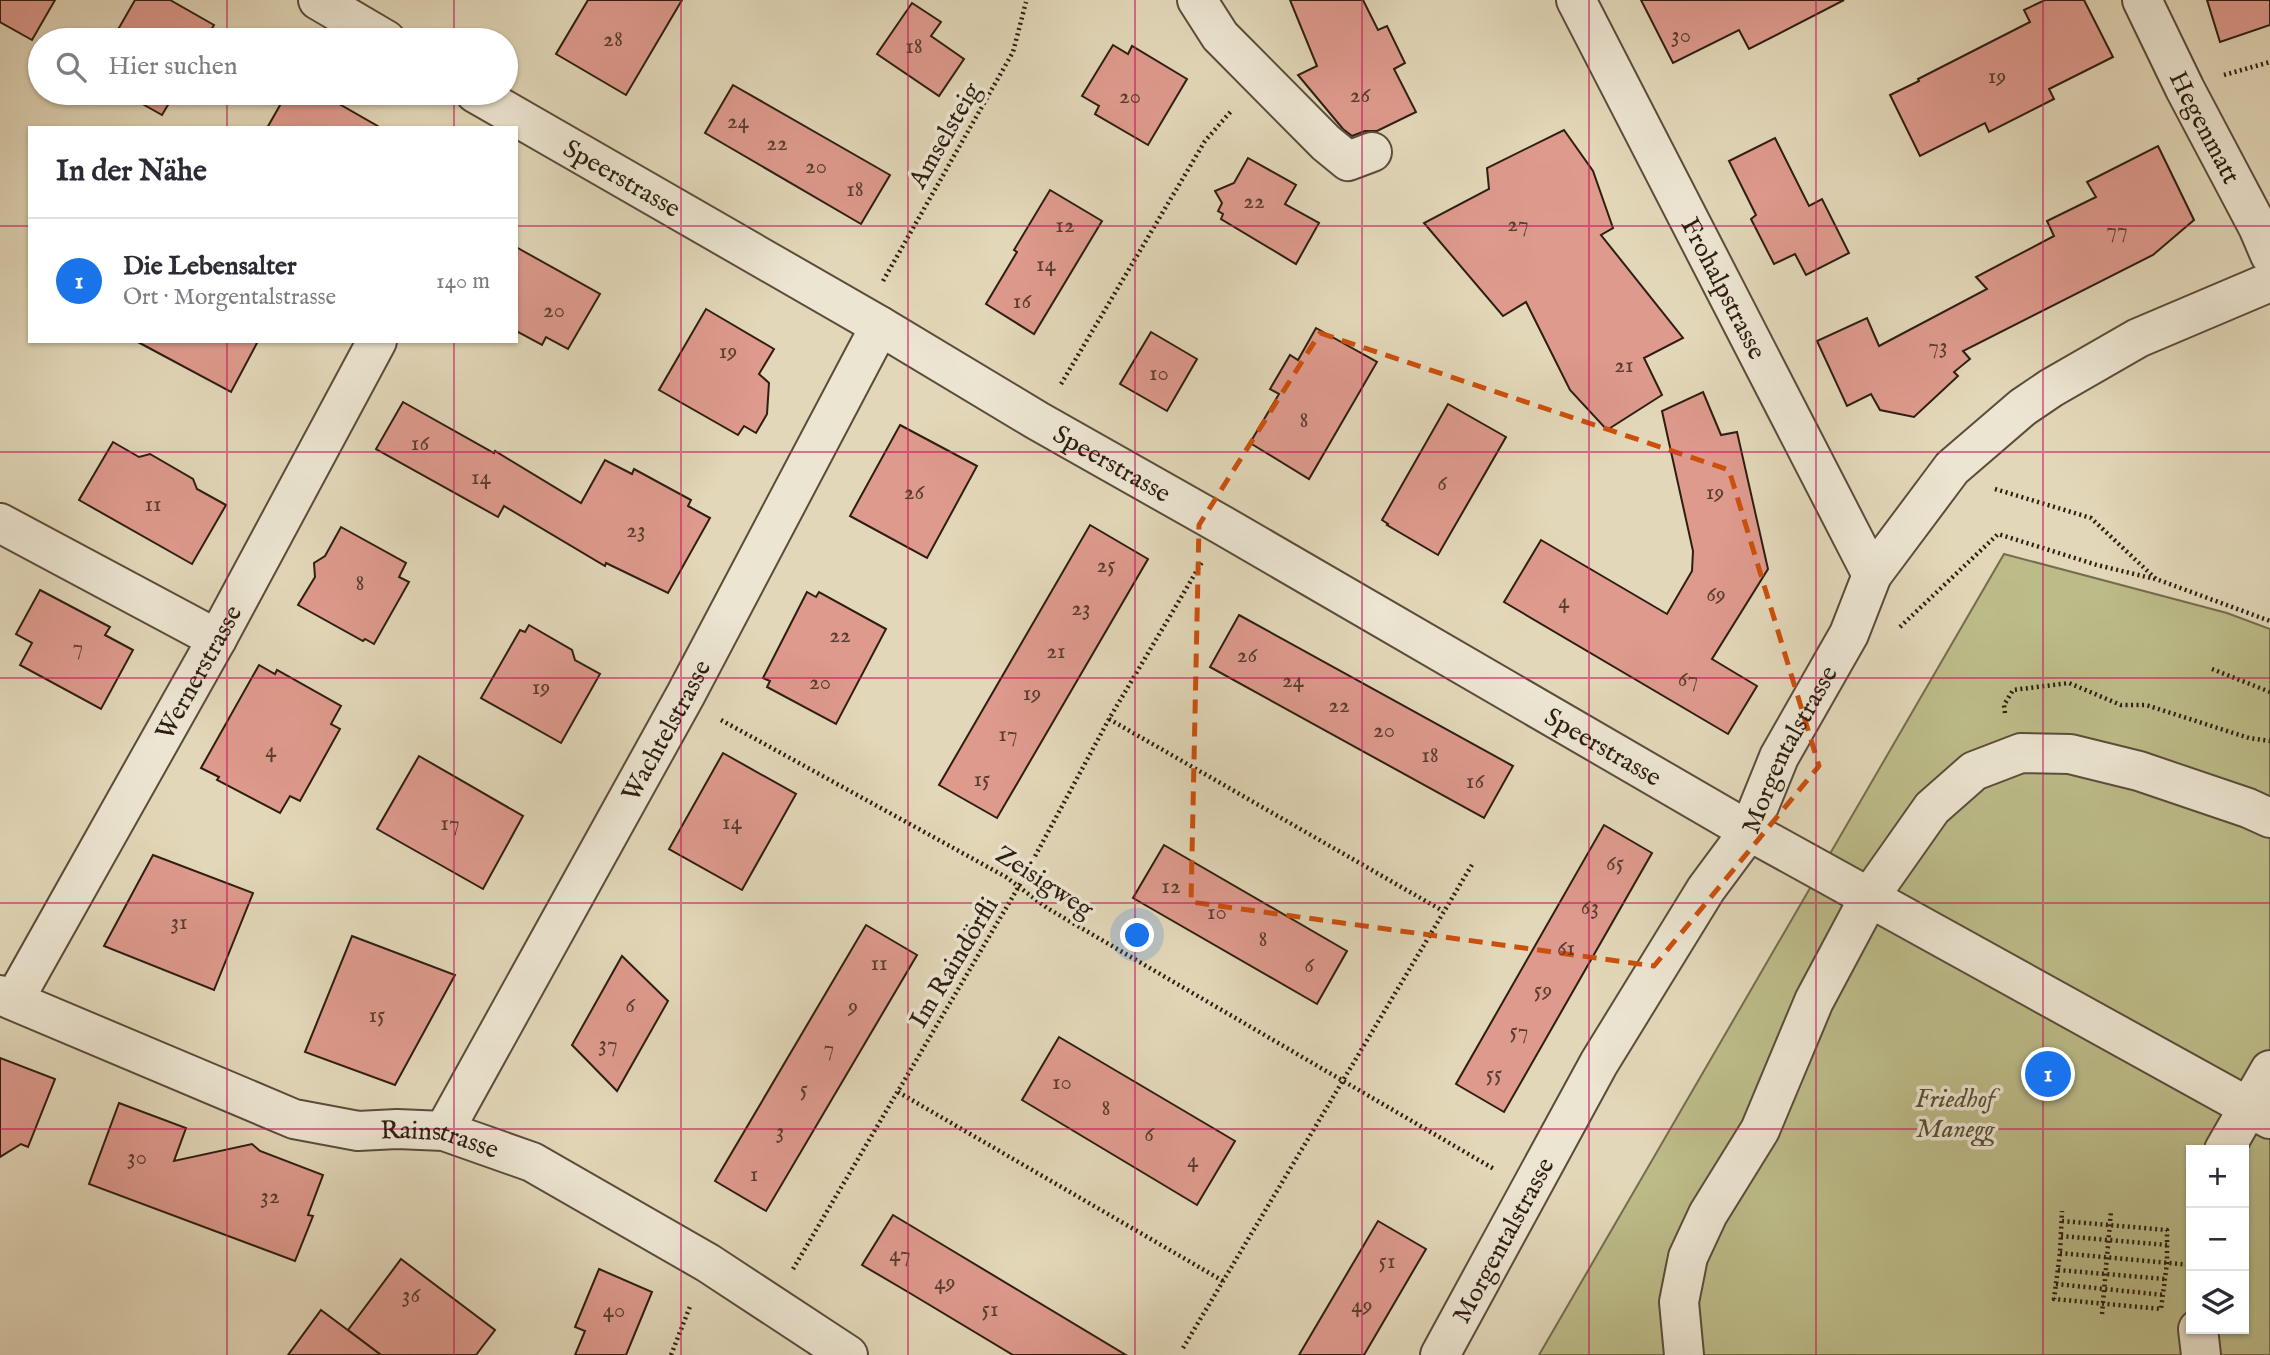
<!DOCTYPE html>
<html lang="de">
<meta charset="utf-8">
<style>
:root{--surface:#fff;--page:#f7f7f7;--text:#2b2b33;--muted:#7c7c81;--line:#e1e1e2;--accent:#1a73e8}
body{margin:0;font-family:"IM FELL English",serif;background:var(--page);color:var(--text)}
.controls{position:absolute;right:21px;bottom:21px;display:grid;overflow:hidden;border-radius:0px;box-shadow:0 2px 5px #0004}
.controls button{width:63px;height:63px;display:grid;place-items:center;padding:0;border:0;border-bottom:2px solid var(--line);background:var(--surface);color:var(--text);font:35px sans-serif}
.you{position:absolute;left:1138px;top:936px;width:24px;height:24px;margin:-18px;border:5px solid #fff;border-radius:50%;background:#1a73e8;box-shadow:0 0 0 10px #1a73e833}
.badge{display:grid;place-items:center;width:46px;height:46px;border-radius:50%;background:var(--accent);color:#fff;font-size:23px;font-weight:700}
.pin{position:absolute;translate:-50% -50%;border:4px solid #fff;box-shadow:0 2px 7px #0006}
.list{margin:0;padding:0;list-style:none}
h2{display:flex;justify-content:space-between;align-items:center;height:91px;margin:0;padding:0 28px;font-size:30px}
h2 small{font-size:23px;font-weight:400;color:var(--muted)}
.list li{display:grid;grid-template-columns:46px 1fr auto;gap:21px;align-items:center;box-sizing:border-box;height:126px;padding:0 28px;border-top:2px solid var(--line)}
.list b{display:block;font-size:26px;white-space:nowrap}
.list p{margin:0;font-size:23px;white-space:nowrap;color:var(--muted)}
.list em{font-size:23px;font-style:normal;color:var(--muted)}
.icon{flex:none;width:38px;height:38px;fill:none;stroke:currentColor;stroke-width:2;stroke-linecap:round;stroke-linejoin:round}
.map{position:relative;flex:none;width:2270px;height:1355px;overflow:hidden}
.search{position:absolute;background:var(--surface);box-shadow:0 2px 5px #0004;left:28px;top:28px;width:490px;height:77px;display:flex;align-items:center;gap:18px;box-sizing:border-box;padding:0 24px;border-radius:38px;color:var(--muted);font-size:26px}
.panel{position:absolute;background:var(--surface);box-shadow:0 2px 5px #0004;left:28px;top:126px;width:490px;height:217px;border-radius:0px}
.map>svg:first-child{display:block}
.green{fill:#bcbc89;stroke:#756d4c;stroke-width:2;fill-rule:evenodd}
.building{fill:#de9a8d;stroke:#2e1e10;stroke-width:2}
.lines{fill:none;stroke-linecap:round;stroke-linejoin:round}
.minor-casing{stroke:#5b4c3a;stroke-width:42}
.path{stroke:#2e1e10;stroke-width:4.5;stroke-dasharray:2 3.5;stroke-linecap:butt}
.minor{stroke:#ece5d1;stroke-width:38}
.marked{fill:none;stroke:#cc500d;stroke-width:5;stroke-dasharray:14 9;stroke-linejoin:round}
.grid{fill:none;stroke:#c2185b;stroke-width:2;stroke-opacity:0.55}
.labels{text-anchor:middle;stroke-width:7;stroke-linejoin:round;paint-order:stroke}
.number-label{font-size:23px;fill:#5a3d2f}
.street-label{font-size:26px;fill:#2e1e10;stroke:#ece5d1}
.park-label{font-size:26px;font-style:italic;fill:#594d34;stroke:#ece5d1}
</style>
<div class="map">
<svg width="2270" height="1355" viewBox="0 0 2270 1355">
<rect width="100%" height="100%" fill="#e2d7b8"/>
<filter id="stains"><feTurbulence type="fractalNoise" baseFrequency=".00286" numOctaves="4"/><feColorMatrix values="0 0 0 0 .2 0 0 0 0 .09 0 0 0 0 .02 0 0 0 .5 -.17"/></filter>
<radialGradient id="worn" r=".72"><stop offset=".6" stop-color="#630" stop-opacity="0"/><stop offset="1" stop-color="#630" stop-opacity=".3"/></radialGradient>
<!-- green -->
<path class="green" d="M2004,554L2227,613L2270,629V1355H1539ZM2191,1150H2244V1329H2191Z"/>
<!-- building -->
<g class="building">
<polygon points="0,0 55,0 32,40 0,22"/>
<polygon points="135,0 170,0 214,25 205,40 112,40"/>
<polygon points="588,0 682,0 626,95 556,54"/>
<polygon points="1290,0 1363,0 1378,30 1387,26 1405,63 1394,69 1416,112 1377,131 1365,131 1352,136 1343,129 1298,75 1317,66"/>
<polygon points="1641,0 1844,0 1749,49 1739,30 1673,63"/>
<polygon points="2045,0 2084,0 2113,57 2049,89 2054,99 1989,132 1985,123 1920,156 1890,95 1919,81 1918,79 2030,22 2024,10"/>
<polygon points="2207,0 2270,0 2270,25 2220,42"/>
<polygon points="912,3 941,22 931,36 964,59 939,96 877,54"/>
<polygon points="1113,45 1128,54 1132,46 1187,79 1148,145 1095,114 1099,106 1082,96"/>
<polygon points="733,85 890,175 861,224 705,133"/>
<polygon points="123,93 175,93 162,115"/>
<polygon points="287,93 320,93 381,128 267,128"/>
<polygon points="1564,130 1593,171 1613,228 1601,235 1683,338 1644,358 1662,395 1607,430 1570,390 1526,302 1503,316 1424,223 1489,189 1487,168"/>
<polygon points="1775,138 1809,206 1822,199 1849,253 1806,275 1795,254 1774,264 1751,219 1756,215 1729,161"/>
<polygon points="2158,146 2194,220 2153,255 1963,351 1970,359 1954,372 1958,376 1914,417 1880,410 1871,394 1847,406 1817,341 1867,318 1879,346 1987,289 1976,277 2054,236 2047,221 2096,197 2087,182"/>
<polygon points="1248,158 1296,185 1285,204 1319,223 1296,264 1221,219 1223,214 1218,211 1222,203 1215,191 1234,183"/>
<polygon points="1050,190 1102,221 1034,334 986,304 1017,252 1014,250"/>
<polygon points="516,247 600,294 568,349 546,337 542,345 516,331"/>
<polygon points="706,309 774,349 759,374 769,383 767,414 756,433 744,426 738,435 659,390"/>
<polygon points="1316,328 1377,362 1309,479 1250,443 1279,394 1270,389 1290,355 1298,360"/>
<polygon points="1151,332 1197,359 1167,411 1120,384"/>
<polygon points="136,341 258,341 231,392"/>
<polygon points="1703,392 1721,435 1737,432 1768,569 1712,659 1757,686 1728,734 1504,602 1541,540 1667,614 1692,571 1693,551 1662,411"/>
<polygon points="403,402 494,453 495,451 581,503 605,460 632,474 634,469 691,500 688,506 710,518 668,593 606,563 605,566 504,506 498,517 376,449"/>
<polygon points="1448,404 1506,437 1438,555 1387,525 1388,524 1382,520"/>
<polygon points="900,425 977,466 927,558 850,516"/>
<polygon points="113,442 139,457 150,454 193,479 197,489 226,505 192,564 79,500"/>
<polygon points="1090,525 1148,559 997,818 939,785"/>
<polygon points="341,527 406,563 399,577 409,582 374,644 365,639 363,641 298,605 315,577 314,563 325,556"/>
<polygon points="40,590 110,627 105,635 133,650 101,709 20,665 32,643 16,634"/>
<polygon points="807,592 816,597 819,592 886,629 836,724 767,687 770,681 763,678"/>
<polygon points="1239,615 1513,766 1484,818 1210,667"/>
<polygon points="529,625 572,650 575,660 600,674 561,743 481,698 520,630 525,632"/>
<polygon points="259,665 275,674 277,670 341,706 331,724 340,729 300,801 290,796 280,813 217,780 219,777 201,768"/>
<polygon points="723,753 796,794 742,890 669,849"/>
<polygon points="419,756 523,816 483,889 377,829"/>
<polygon points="1604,825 1652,853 1504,1112 1456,1084"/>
<polygon points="1164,845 1347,951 1317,1004 1133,898"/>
<polygon points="153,855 253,893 214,990 104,946"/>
<polygon points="866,925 917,955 766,1211 715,1181"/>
<polygon points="352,936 455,975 395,1085 305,1052"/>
<polygon points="622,956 668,1001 617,1091 572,1045"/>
<polygon points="1059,1037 1235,1141 1197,1205 1022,1100"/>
<polygon points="0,1058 55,1079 28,1147 21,1144 0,1157"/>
<polygon points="119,1103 186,1128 174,1161 252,1144 260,1151 323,1175 308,1215 313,1216 295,1261 89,1184"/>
<polygon points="893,1215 938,1242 1126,1355 1013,1355 908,1292 862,1265"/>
<polygon points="1378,1221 1426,1249 1364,1355 1299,1355"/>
<polygon points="401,1259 495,1330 476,1355 381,1355 348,1330"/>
<polygon points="599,1269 652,1292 626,1355 575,1355 585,1331 575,1327"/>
<polygon points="321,1310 381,1355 288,1355"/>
</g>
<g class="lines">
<!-- minor casing -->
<g class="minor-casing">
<g id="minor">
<polyline points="318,0 386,40"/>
<polyline points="1197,0 1220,36 1326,143 1348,161 1372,152"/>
<path id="s1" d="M1576,0L1872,575"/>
<path id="s2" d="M2142,0L2185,89L2258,227L2270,255"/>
<path id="s3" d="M475,93L880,326L1038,421L1222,525L1749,831L2270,1119"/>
<polyline points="0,523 217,639"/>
<path id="s4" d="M0,995L294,1119L358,1131L397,1129L444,1131L532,1162L708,1263L848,1355"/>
<path id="s5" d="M14,1000L217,639L377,341"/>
<path id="s6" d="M444,1131L686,694L880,326"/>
<polyline points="2224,1150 2270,1070"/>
<polyline points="2198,1329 2201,1355"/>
<path id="s7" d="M1440,1355L1599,1063L1706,889L1749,831L1779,757L1849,634L1872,575L1952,468L2023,407L2051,388L2138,338L2270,282"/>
<polyline points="1684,1355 1679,1302 1688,1257 1708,1214 1760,1130 1814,1001 1870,896 1932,808 1974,771 2021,753 2070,754 2139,771 2248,808 2270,818"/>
</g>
</g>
<!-- path -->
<g class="path">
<polyline points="2224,75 2270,62"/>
<polyline points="883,281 1013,52 1026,2"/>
<polyline points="1061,384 1205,141 1232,110"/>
<polyline points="1995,489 2091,518 2156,579 2270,621"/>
<polyline points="1900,627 1998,534 2097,565 2155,579"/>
<polyline points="2212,669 2270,692"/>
<polyline points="2005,713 2004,705 2013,690 2069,683 2121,705 2146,705 2249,738 2270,741"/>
<polyline points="1109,719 1443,911"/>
<polyline points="721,720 1006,877 1047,908 1494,1169"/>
<polyline points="898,1092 1223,1281"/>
<polyline points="2062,1221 2167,1230 2167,1263 2161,1309 2054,1299 2060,1253 2062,1211"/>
<polyline points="2061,1236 2167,1245"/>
<polyline points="2060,1253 2191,1265"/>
<polyline points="793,1269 1019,886 1109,719 1202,562"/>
<polyline points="2058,1270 2165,1279"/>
<polyline points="2056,1284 2164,1295"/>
<polyline points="2102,1314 2111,1211"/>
<polyline points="1183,1348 1473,863"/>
<polyline points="671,1355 691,1304"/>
</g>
<!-- minor -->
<use href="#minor" class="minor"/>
</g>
<!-- marked area -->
<path class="marked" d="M1320,333L1729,470L1819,766L1654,966L1191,902L1199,525Z"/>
<!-- grid -->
<path class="grid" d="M227,0V40M454,0V40M681,0V1355M908,0V1355M1135,0V1355M1362,0V1355M1589,0V1355M1816,0V1355M2043,0V1355M227,93V128M454,93V128M0,226H30M516,226H2270M227,341V1355M454,341V1355M0,452H2270M0,678H2270M0,903H2270M0,1129H2270"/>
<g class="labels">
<!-- number labels -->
<g class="number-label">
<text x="1681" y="42">30</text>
<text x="613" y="46">28</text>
<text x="914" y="53">18</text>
<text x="1997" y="83">19</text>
<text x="1360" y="102">26</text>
<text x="1130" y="103">20</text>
<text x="738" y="128">24</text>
<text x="777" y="150">22</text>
<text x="816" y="173">20</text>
<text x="855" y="196">18</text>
<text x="1254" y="208">22</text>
<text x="1518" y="231">27</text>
<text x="1065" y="232">12</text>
<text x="2117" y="237">77</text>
<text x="1046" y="271">14</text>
<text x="1022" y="308">16</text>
<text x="554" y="317">20</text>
<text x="1938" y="353">73</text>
<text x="728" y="358">19</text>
<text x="1624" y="372">21</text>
<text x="1159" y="380">10</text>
<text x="1304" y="427">8</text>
<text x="420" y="450">16</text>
<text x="481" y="484">14</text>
<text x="1442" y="490">6</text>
<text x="914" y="499">26</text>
<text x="1715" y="499">19</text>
<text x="153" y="511">11</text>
<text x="636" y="537">23</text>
<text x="1106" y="572">25</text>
<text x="360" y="590">8</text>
<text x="1716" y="601">69</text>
<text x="1564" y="608">4</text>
<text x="1081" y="615">23</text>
<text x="840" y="642">22</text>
<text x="78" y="654">7</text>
<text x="1056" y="658">21</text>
<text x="1247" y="662">26</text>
<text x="1688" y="686">67</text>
<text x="1293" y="687">24</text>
<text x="820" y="689">20</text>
<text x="541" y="694">19</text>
<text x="1032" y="700">19</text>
<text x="1339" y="712">22</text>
<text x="1384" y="737">20</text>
<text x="1008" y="741">17</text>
<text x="271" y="757">4</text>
<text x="1430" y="762">18</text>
<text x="982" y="786">15</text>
<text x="1475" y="788">16</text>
<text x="732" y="829">14</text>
<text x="450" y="830">17</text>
<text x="1615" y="870">65</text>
<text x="1171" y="893">12</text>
<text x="1590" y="914">63</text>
<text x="1217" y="919">10</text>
<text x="179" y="929">31</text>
<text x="1263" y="946">8</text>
<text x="1566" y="955">61</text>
<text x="879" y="970">11</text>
<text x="1309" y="972">6</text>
<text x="1543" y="997">59</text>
<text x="630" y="1012">6</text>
<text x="853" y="1013">9</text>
<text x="377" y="1022">15</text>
<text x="1519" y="1038">57</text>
<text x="608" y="1051">37</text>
<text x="829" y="1055">7</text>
<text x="1494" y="1081">55</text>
<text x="1062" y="1089">10</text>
<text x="804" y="1096">5</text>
<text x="1106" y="1115">8</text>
<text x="780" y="1138">3</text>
<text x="1149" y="1141">6</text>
<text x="137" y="1164">30</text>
<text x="1193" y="1167">4</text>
<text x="754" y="1181">1</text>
<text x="270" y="1203">32</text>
<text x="900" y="1261">47</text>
<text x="1387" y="1268">51</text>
<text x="945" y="1289">49</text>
<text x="411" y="1302">36</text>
<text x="1362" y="1312">49</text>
<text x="990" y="1316">51</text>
<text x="614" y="1317">40</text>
</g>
<!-- street labels -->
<g class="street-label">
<text dy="9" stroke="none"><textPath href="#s2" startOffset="142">Hegenmatt</textPath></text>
<text transform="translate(944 135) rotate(-60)" y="9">Amselsteig</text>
<text dy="9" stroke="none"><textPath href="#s3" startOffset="170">Speerstrasse</textPath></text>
<text dy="9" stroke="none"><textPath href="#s1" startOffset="324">Frohalpstrasse</textPath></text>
<text dy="9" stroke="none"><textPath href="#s3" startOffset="737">Speerstrasse</textPath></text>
<text dy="9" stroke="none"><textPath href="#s5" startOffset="376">Wernerstrasse</textPath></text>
<text dy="9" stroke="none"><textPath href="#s6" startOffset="458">Wachtelstrasse</textPath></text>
<text dy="9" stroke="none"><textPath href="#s3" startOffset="1304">Speerstrasse</textPath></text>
<text dy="9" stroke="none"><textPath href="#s7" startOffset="700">Morgentalstrasse</textPath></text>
<text transform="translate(1045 881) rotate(33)" y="9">Zeisigweg</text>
<text transform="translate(953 962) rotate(-59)" y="9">Im Raindörfli</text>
<text dy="9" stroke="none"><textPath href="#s4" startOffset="467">Rainstrasse</textPath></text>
<text dy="9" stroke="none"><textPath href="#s7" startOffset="131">Morgentalstrasse</textPath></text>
</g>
<!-- park labels -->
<g class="park-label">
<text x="1955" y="1107">Friedhof<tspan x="1955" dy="30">Manegg</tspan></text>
</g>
</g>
<rect width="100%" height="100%" filter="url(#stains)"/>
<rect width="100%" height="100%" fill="url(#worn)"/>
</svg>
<div class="controls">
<button>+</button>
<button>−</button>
<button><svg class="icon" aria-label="layers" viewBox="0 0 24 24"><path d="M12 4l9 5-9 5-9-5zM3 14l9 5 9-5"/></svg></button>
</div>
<div class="you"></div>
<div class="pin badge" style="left:2048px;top:1074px">1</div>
<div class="search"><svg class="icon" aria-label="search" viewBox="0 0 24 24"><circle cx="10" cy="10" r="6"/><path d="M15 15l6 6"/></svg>Hier suchen</div>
<section class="panel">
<h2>In der Nähe<small></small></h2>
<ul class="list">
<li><span class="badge">1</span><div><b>Die Lebensalter</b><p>Ort · Morgentalstrasse</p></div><em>140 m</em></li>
</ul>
</section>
</div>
